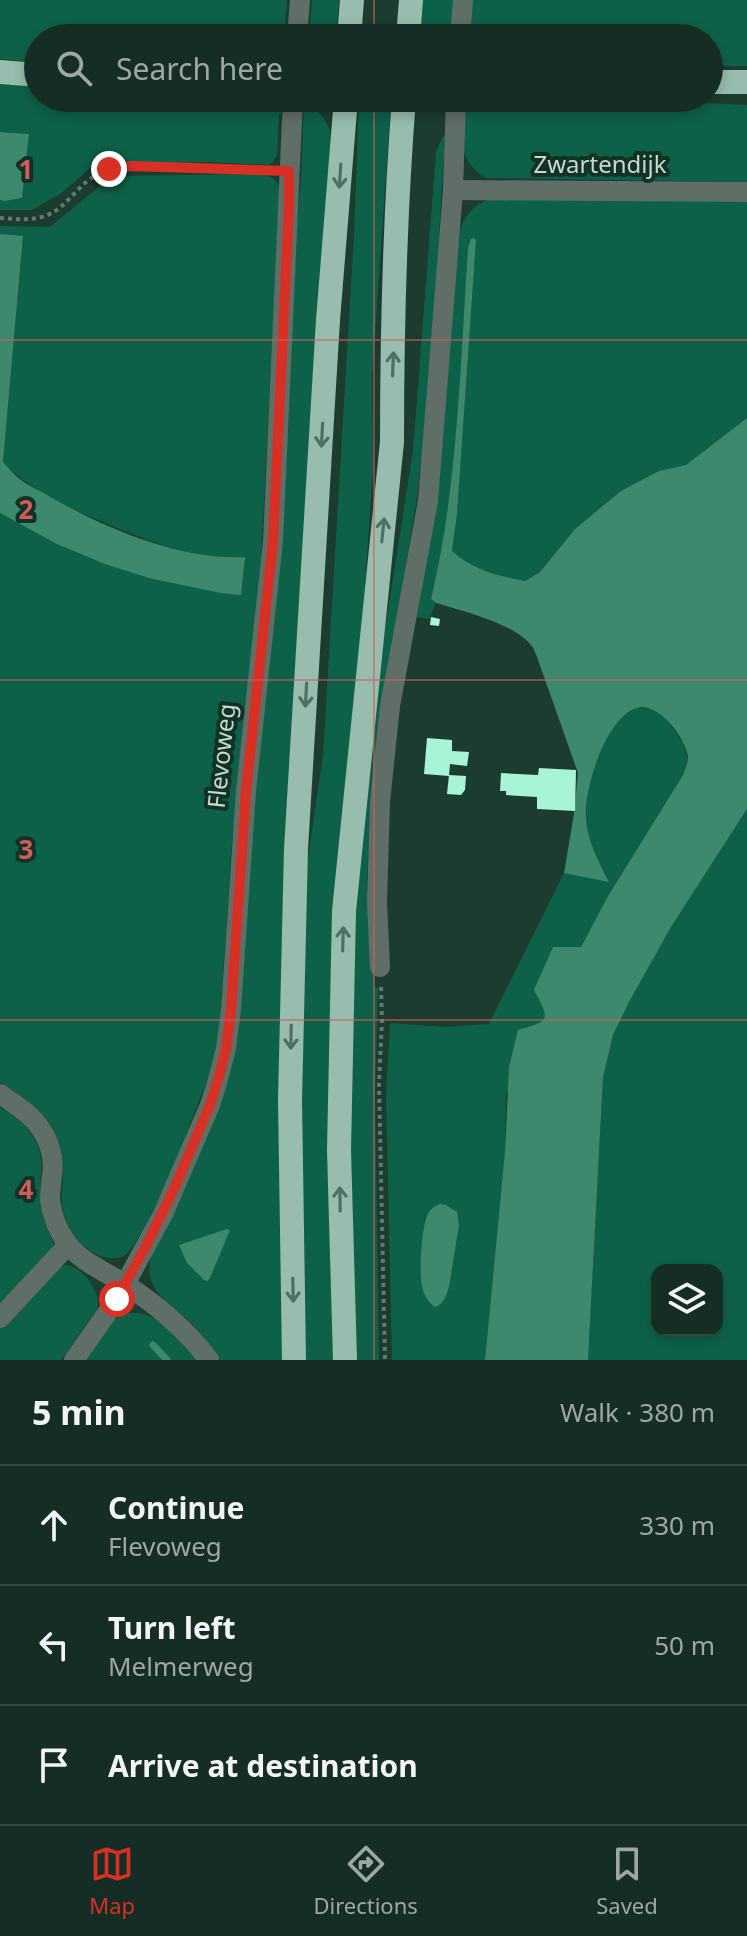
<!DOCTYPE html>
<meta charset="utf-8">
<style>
:root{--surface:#152d24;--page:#1e352c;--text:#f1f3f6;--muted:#9da8a6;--line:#344941;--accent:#d93025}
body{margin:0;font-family:"Noto Sans",sans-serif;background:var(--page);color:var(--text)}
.controls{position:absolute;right:24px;bottom:24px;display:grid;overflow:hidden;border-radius:16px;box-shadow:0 4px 12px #0003}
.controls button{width:72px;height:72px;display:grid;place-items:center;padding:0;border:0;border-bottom:2px solid var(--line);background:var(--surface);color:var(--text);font:40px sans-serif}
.stop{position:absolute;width:24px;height:24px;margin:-18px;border:6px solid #d93025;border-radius:50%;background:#fff}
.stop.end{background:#d93025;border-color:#fff;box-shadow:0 2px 8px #0008}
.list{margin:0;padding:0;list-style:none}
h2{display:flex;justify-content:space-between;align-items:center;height:104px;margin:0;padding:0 32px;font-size:34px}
h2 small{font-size:26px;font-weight:400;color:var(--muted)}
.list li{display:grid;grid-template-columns:52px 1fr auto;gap:24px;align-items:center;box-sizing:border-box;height:120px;padding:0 32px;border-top:2px solid var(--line)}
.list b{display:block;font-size:30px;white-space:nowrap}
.list p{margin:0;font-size:26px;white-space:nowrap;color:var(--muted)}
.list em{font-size:26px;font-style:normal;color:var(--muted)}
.icon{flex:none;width:44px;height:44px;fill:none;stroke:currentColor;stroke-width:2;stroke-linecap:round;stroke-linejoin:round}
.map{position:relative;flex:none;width:747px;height:1360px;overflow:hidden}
.search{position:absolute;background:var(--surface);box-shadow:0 4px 12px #0003;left:24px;right:24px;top:24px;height:88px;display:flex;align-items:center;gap:20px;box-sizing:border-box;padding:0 28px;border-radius:44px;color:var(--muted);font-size:30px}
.sheet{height:464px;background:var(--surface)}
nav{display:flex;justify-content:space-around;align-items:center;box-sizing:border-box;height:112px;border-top:2px solid var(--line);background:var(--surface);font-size:22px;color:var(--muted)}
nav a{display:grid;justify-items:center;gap:4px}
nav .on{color:var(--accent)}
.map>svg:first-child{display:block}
.green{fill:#0e6149;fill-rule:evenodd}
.water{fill:#3c896e}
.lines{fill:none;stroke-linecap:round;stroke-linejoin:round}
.stream{stroke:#3c896e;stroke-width:7}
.building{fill:#a7f5d6}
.path{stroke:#617b71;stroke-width:4;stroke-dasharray:4 4;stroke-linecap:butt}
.minor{stroke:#606e68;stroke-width:20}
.highway{stroke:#98bcad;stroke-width:24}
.oneway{stroke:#4e7063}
.route{stroke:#d93025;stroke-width:10}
.grid{fill:none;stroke:#d15d5a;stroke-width:2;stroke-opacity:0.55}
.labels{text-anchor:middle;stroke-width:8;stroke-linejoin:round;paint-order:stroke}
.street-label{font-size:24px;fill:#c6d8d0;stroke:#123227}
.grid-label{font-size:26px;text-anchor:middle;font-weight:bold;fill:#d15d5a;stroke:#123227;stroke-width:8;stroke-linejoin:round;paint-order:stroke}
</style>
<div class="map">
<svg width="747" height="1360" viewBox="0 0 747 1360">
<rect width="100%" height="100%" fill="#1c3c30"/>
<!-- green -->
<g class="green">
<polygon points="0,0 287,0 284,38 38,38 38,63 0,59"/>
<polygon points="312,0 339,0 336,38 309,38"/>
<polygon points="422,0 454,0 452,38 419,38"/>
<polygon points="472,0 747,0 747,66 709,66 709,38 470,38"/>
<polygon points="0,84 38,87 38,98 282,98 281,114 279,114 277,155 272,163 268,165 206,162 94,165 60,194 32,210 0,210 0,200 5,201 22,198 29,134 0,132"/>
<polygon points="360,98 389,98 391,102 372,377 373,469 357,703 335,1360 303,1360 300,1176 306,871 323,756 354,235 359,100"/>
<path d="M488,98H582L747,105V182L486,178C458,161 462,141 464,111L474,100Z"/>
<path d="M304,100C317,110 327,118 331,135L300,640L286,1360H220C211,1346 200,1332 188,1320C166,1300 146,1292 150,1259L216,1115L301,178ZM229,1229L210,1278L204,1280L187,1263Z"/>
<polygon points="443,136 445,137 437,267 422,454 416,504 383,701 372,782 367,879 375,987 378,988 375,1094 379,1360 352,1360 348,1036 362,796 379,667 413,451 436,152"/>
<path d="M258,174C269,176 277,178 280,189L261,559L231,854L220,1019L216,1050L209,1076L183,1141L185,1142C176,1162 139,1247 124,1256C115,1260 102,1258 94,1253C78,1244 67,1228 63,1210C60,1197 63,1186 63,1173C64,1159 61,1144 54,1131C42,1108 21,1096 0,1082V513L221,593L245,557C198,560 163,546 120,529C76,511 38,496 3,463L23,237L0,234V226L50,227L112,176Z"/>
<path d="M489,199L747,202V418L686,466L659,471L575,529L540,572L525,581C498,576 473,570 452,551L457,514L476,241L468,248C460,363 458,487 431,599L436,603L429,619L417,617L431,530L459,233C464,216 473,205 489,199Z"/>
<path d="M636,708L652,709L666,718L683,743L688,760L683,775L608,896L581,947L544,1008C546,1015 546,1018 541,1024L506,1095L505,1151L485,1360H392L386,1096L390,1023L445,1027L489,1024L564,873L609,881C599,861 586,840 586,817C585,791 600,744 616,723C621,717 629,712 636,708Z"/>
<path d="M747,809V1360H588L603,1078L613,1035L629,1002L671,927ZM657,1270H717V1330H657Z"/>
<path d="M0,1107C10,1114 22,1121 29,1131C50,1158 37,1176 41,1204C42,1220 48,1233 56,1246L0,1305Z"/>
<path d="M64,1265C82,1265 102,1291 97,1309L61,1360H0V1329L53,1274Z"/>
<path d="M129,1313C161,1311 178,1339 198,1360H80L113,1320Z"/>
</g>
<!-- water -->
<g class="water">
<polygon points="0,132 29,134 22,198 5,201 0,200"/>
<path d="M0,234L23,236L3,462C9,468 14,475 21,480C29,486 39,490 47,495C102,527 181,561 245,557L241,595L221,593L149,578L105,564L57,544L0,513Z"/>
<path d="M474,238L476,241L457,514L452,551C473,570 498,576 525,581L540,572L575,529L621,491L659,471L686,465L747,418V809L671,927L629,1002L613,1035L603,1078L588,1360H485L505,1151L509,1067L518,1030C551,1021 550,1020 534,990L553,947H581L608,896L683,775C685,769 688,763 688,757C685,737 657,699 634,709C605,721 584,789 586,818C587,841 599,862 609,882L564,873L574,814L578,773L537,657C535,653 534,648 531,645C513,623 462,611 436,603L431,599C458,486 460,364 468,248L471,239Z"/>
<path d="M440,1204L446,1205L457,1212L459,1225L449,1287C446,1296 444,1304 435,1307C427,1301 424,1295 422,1286C419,1272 421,1221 430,1211C433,1207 436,1206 440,1204Z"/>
<polygon points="227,1229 230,1230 210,1278 207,1281 204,1280 187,1263 179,1245"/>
</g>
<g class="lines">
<!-- stream -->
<polyline class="stream" points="153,1345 167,1360"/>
</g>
<!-- building -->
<g class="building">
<polygon points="431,617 440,619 439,626 430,625"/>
<polygon points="427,738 452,740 452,751 469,752 467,766 450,764 449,776 424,774"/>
<polygon points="539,768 576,770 575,811 537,809 537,797 506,795 506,791 500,791 501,773 538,775"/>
<polygon points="449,775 466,776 465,790 461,795 447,794"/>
</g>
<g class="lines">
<!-- path -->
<g class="path">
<path d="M0,218C15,219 30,221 45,216C65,209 76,188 94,176C106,169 118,168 131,166L271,170"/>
<polyline points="381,987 382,1020 379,1083 385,1360"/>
</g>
<!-- minor -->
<g class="minor">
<polyline points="297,38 300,0"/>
<polyline points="460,38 463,0"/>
<polyline points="453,190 747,192"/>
<polyline points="380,967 377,902 380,802 390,706 428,501 453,190 456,98"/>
<path d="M0,1094C13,1103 28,1112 38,1125C49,1139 55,1158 52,1176C51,1184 50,1192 50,1200C52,1215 57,1229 65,1240C78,1261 103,1270 123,1283C156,1304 186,1329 209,1360"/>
<polyline points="0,1318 68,1245"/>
<polyline points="74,1360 117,1299 163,1214 210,1105 217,1083 226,1049 231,1009 246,791 273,541 293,98"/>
</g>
<!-- highway -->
<g class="highway">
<polyline points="349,38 352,0"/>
<polyline points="408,38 411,0"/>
<polyline points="0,72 38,75"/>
<polyline points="709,82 747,82"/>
<polyline points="294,1360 290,1100 296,849 328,320 346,98"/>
<path d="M345,1360L339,1150L344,911L392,442C392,328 395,212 404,98"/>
</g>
</g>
<!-- one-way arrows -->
<defs><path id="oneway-shaft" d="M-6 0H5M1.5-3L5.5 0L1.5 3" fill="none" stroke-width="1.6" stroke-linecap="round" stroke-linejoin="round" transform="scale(2)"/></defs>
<g class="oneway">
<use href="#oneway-shaft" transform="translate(340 176) rotate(94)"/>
<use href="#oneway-shaft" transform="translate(393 364) rotate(-88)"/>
<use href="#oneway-shaft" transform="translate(322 435) rotate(93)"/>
<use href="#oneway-shaft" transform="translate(383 530) rotate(-84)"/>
<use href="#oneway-shaft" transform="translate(306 695) rotate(93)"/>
<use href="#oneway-shaft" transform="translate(343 939) rotate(-88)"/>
<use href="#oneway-shaft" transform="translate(291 1037) rotate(91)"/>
<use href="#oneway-shaft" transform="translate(340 1199) rotate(-91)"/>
<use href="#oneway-shaft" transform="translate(293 1290) rotate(89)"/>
</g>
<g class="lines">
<!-- route -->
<polyline class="route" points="109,169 131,166 289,171 289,207 273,541 246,791 231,1009 226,1049 217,1083 210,1105 174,1189 148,1242 117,1299"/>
</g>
<!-- grid -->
<path class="grid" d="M374,0V38M374,98V1360M0,340H747M0,680H747M0,1020H747"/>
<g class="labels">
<!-- street labels -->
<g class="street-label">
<text x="600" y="173">Zwartendijk</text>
<text transform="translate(222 756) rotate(-84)" y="8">Flevoweg</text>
</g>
</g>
<g class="grid-label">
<text x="26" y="179">1</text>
<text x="26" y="519">2</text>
<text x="26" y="859">3</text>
<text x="26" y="1199">4</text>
</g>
</svg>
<div class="controls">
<button><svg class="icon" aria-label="layers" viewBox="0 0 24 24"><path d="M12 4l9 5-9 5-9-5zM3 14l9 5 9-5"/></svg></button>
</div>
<div class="stop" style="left:117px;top:1299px"></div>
<div class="stop end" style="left:109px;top:169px"></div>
<div class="search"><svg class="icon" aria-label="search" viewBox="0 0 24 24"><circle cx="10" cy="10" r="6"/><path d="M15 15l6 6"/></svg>Search here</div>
</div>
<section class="sheet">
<h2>5 min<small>Walk · 380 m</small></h2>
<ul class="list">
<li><svg class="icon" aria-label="ahead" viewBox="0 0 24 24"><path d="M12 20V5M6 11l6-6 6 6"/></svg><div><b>Continue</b><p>Flevoweg</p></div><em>330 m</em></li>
<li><svg class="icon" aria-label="left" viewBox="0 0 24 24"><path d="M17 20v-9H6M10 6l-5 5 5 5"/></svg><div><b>Turn left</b><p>Melmerweg</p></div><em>50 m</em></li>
<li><svg class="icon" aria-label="arrive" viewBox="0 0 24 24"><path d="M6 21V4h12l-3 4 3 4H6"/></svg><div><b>Arrive at destination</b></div></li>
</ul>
</section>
<nav>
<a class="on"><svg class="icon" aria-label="map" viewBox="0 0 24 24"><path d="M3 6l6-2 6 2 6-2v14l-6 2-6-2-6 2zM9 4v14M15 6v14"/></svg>Map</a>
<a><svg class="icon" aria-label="directions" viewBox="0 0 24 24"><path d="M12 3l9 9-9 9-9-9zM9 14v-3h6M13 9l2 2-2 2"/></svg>Directions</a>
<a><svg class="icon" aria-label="saved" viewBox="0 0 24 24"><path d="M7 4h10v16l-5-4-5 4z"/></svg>Saved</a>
</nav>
